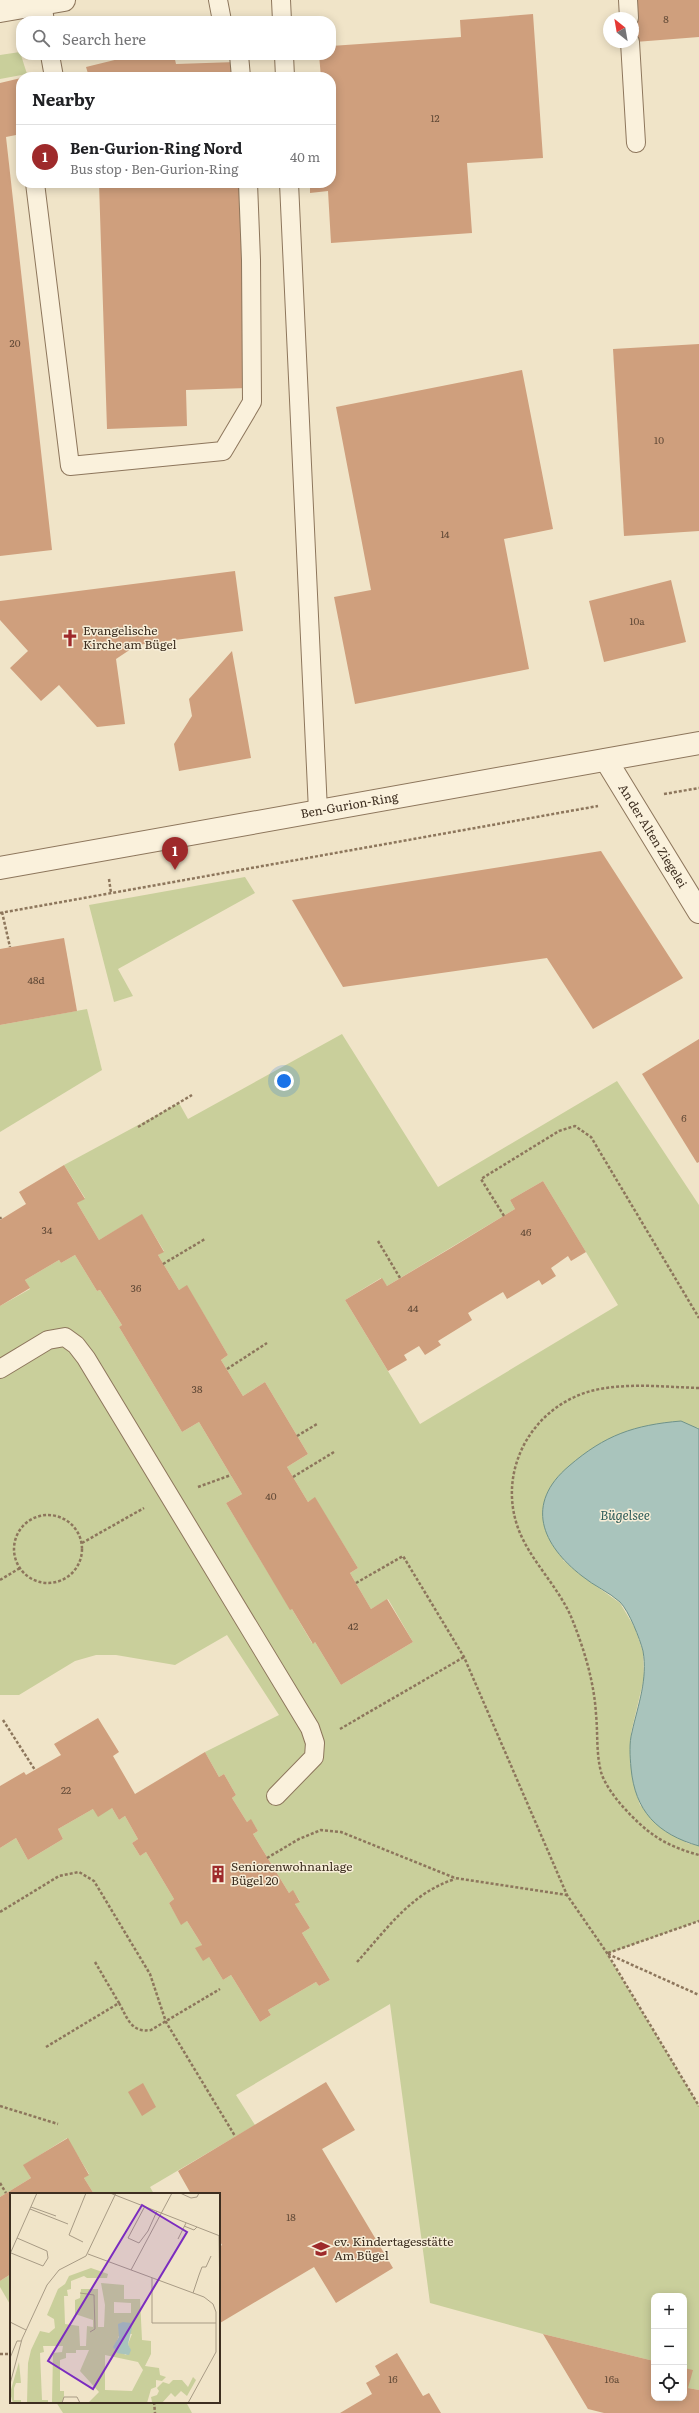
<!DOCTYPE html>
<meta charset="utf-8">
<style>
:root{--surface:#fff;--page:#f6f6f6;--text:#202124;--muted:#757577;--line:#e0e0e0;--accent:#9e2a2b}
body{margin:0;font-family:Literata,serif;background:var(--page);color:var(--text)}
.controls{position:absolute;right:12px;bottom:12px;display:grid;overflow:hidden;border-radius:8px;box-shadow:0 2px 10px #0003}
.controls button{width:36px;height:36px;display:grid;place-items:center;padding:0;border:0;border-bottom:1px solid var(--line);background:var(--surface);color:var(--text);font:20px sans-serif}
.compass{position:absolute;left:603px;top:12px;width:36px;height:36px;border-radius:50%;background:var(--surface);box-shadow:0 2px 10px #0003;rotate:329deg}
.you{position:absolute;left:284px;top:1081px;width:14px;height:14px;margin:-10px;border:3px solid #fff;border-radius:50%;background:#1a73e8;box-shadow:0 0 0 6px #1a73e833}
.badge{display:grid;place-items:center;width:26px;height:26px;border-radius:50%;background:var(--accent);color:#fff;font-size:13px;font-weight:700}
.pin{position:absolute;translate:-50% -33px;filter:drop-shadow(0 1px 2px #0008)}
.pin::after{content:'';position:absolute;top:21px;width:14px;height:12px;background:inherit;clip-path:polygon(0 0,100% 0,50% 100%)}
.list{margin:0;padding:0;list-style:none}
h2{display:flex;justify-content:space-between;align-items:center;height:52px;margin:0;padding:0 16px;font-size:17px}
h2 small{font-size:13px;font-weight:400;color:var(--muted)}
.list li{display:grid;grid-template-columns:26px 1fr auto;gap:12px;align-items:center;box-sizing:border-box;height:64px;padding:0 16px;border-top:1px solid var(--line)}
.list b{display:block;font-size:15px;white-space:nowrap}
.list p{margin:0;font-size:13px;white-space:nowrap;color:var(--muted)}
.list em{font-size:13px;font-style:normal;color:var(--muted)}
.icon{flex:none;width:22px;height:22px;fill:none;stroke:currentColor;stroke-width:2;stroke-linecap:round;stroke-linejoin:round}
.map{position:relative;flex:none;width:699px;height:2413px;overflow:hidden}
.search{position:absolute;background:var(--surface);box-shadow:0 2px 10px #0003;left:16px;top:16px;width:320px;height:44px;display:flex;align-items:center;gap:10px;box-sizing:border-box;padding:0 14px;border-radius:16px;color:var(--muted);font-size:15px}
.panel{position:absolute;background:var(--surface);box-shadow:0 2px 10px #0003;left:16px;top:72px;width:320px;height:116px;border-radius:16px}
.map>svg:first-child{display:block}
.green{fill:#c9cf9b;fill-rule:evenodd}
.water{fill:#a9c4bc;stroke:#6f938a}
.building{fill:#cf9f7d}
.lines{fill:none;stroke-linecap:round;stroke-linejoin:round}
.service-casing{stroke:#8d765c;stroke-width:20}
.minor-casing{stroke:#8d765c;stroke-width:24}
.tertiary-casing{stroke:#8d765c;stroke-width:24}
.path{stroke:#8d765c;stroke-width:2.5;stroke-dasharray:3 2;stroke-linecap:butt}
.service{stroke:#faf1dc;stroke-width:18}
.minor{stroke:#faf1dc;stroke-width:22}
.tertiary{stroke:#faf1dc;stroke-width:22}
.labels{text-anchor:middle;stroke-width:3;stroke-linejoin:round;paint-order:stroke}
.number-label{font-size:10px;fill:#624a37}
.poi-label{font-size:12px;fill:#3d2e20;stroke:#f7eed8;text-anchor:start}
.street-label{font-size:12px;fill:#3d2e20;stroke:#f7eed8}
.water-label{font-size:13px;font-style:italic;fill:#2f5d5a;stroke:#f7eed8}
.inset-road{fill:none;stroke:#a89b85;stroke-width:1}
.view{fill:#7b2cbf;fill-opacity:0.15;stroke:#7b2cbf;stroke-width:2}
.inset-edge{fill:none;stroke:#3d2e20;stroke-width:2}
</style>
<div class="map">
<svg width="699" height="2413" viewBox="0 0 699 2413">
<rect width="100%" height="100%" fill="#f0e4c8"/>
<!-- green -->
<g class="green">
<polygon points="20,52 27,74 0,79 0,55"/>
<polygon points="245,877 255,893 118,969 133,996 114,1002 89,905"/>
<polygon points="87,1009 102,1070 0,1132 0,1025"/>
<path d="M342,1034L438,1187L617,1081L699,1205V1429L697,1427L563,1560L582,1576L620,1603L635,1628L643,1652L644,1678L631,1733L630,1757L633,1782L640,1805L687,1843L699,1846V1921L607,1954L699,2106V2390L688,2388L684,2368V2296H654V2361L543,2334L430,2303L390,2004L236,2095L255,2125L150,2187L154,2194H94L84,2178L89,2174L67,2138L24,2165L31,2178L0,2197V1848L16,1838L28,1860L63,1839L58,1829L93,1809L112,1808L119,1820L125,1816L138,1839L132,1843L140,1856L146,1852L174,1899L169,1903L181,1924L187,1921L202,1945L196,1949L209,1957L223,1980L231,1975L260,2022L271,2015L268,2010L316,1982L319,1986L330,1980L302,1933L310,1928L295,1904L300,1901L293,1891L289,1893L253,1834L258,1831L251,1820L247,1822L232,1798L236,1795L224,1774L219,1777L205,1752L279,1715L227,1635L175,1665L116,1655H96L75,1661L19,1695H0V1306L30,1289L25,1280L59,1260L61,1263L75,1255L97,1291L100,1290L122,1325L119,1327L182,1432L199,1422L242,1494L226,1503L290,1609H292L312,1643L315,1642L341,1685L413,1642L388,1599L371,1609L350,1573L358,1568L315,1498L308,1502L287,1467L308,1454L265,1382L243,1396L221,1360L228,1355L187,1286L179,1290L158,1255L164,1251L142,1215L99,1240L77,1203L85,1198L64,1165L179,1103L188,1119ZM543,1181L618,1305L420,1424L345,1300L381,1278L387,1286L515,1209L510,1200Z"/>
<polygon points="11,2274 11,2306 0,2287 0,2281"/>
<polygon points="56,2402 186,2402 192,2413 63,2413"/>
</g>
<!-- water -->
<path class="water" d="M681,1421L699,1429V1846C657,1834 635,1811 631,1768C630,1756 629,1743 632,1732C638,1705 648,1679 643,1651C640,1639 629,1611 620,1602C609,1592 594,1586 582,1576C542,1545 524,1504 569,1466C605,1435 634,1425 681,1421Z"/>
<!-- building -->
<g class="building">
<polygon points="632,0 699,0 699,37 635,42"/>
<polygon points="533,14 543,158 467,163 472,233 331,243 328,191 310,193 310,183 331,183 331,77 321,77 319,55 331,55 331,46 461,37 460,20"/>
<polygon points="135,55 174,55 176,64 236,62 237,77 89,77 86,67"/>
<polygon points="21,78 21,134 6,137 52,550 0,556 0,83"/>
<polygon points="99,183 240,183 247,388 186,390 187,426 107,429"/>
<polygon points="699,344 699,531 624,536 613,349"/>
<polygon points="522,370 553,529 504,539 529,669 355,704 334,597 371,590 336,407"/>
<polygon points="235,571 243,631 137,645 116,659 125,724 97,727 59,685 41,701 10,668 28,651 0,620 0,601"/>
<polygon points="671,580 686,642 604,662 589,601"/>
<polygon points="232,651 251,758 179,771 174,744 192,716 189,699"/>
<polygon points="601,851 683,978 593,1029 547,958 343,987 292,900"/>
<polygon points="64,938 77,1011 0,1025 0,949"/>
<polygon points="699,1039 699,1162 697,1163 642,1074"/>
<polygon points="64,1165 85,1199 77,1203 99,1240 142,1214 164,1252 158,1255 179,1290 187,1285 228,1355 221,1360 243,1396 265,1382 308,1454 287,1467 308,1502 315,1497 358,1568 350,1573 371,1609 387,1599 413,1642 341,1685 315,1642 313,1644 292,1609 290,1610 226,1503 242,1494 199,1422 182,1432 119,1327 122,1325 100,1290 97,1291 75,1255 61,1263 59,1260 25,1280 30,1288 0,1306 0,1220 26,1204 19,1192"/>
<polygon points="543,1181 586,1252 571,1261 568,1256 551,1268 556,1276 542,1285 539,1280 507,1299 503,1292 468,1313 472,1320 438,1341 441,1345 425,1355 419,1346 404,1355 407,1360 388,1371 345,1300 382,1278 387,1286 451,1248 515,1209 510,1200"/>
<polygon points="98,1718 119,1752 113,1756 135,1794 205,1752 219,1777 224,1774 236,1795 232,1798 247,1822 251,1819 258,1831 253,1834 289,1893 293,1890 300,1902 295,1904 310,1928 302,1933 330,1980 319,1986 316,1982 268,2010 271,2015 260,2022 231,1975 223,1980 209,1957 203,1961 195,1948 202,1945 187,1921 181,1925 169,1903 174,1899 146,1852 140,1856 132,1843 138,1839 125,1816 119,1820 112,1808 98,1817 93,1809 58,1829 63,1839 28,1860 16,1838 0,1848 0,1786 24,1772 26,1775 61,1755 54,1744"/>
<polygon points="326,2082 355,2130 322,2149 393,2268 336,2303 314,2267 220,2323 219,2247 222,2245 219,2240 219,2194 191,2194 178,2171"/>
<polygon points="143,2083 156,2107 142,2116 128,2092"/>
<polygon points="68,2138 89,2175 84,2178 94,2194 11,2194 11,2274 0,2281 0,2197 31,2178 23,2165"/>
<polygon points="543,2334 654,2361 654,2398 684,2398 684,2368 693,2370 688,2388 699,2390 699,2413 604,2413 588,2409"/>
<polygon points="397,2353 423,2396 429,2393 441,2413 340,2413 372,2394 366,2383 380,2375 375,2366"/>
</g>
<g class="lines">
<!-- service casing -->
<g class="service-casing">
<g id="service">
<polyline points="218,0 222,21"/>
<polyline points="281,0 282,21"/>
<polyline points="628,0 629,18"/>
<polyline points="42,4 45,21"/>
<polyline points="630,42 636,143"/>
<polyline points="50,55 54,77"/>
<polyline points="239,55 241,77"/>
<polyline points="284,55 285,77"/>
<polyline points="35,183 70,466 223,451 252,402 251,260 248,183"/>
<polyline points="289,183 318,811"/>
<polyline points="0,1369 48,1340 65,1337 76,1345 86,1358 310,1728 315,1743 314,1757 276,1796"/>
</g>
</g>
<!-- minor casing -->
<g class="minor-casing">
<g id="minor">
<path id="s1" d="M606,760L699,912"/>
<path id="s2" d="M0,868L699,743"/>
</g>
</g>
<!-- tertiary casing -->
<g class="tertiary-casing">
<polyline id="tertiary" points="0,11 64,0"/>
</g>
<!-- path -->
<g class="path">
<polyline points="664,794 699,788"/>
<polyline points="109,879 111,893"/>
<polyline points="2,912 10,947"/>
<polyline points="0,913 598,806"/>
<polyline points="138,1127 192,1095"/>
<polyline points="504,1216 481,1179 559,1131 575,1126 591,1137 699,1318"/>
<polyline points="0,1217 1,1219"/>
<polyline points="378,1241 400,1278"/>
<polyline points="163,1264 205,1239"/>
<polyline points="227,1369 267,1343"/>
<path d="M699,1388C666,1387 633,1383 600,1389C538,1400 497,1464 517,1525C528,1559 558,1585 572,1619C584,1649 594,1681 596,1714C598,1734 596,1752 601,1772C607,1793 637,1824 655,1836C668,1845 684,1851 699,1855"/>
<polyline points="297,1436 317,1424"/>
<polyline points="293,1477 334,1452"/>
<polyline points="198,1487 231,1475"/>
<circle cx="48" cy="1549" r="34"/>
<polyline points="82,1543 144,1508"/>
<polyline points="0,1580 20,1568"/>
<polyline points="356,1583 403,1556 464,1657 567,1895 607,1953 699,2106"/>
<polyline points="3,1720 35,1770"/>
<polyline points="340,1729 464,1657"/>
<polyline points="267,1858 299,1839 321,1830 341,1832 455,1878 567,1895"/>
<polyline points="0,1912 59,1876 79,1872 94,1881 150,1974 166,2022 235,2136"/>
<polyline points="608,1953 699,1921"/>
<polyline points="608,1954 699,1995"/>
<polyline points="95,1962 119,2003"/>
<path d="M357,1962C387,1929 411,1893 455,1879"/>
<path d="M46,2047L119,2003C128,2019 131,2033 151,2030L220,1989"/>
<polyline points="0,2106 58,2124"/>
<polyline points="0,2183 6,2193"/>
<polyline points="0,2354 11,2354"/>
<polyline points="154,2402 155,2413"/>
</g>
<!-- service -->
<use href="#service" class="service"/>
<!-- minor -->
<use href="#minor" class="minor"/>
<!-- tertiary -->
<use href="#tertiary" class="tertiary"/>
</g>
<!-- icons -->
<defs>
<g id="church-bare" transform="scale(1.38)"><path d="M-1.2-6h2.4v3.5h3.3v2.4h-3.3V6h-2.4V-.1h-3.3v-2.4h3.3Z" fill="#9e2a2b" stroke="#f7eed8" stroke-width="2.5" paint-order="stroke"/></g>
<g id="building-bare" transform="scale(1.38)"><path d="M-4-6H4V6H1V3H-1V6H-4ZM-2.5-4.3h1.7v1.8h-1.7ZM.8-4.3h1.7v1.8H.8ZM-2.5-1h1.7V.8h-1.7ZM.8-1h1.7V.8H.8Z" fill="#9e2a2b" stroke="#f7eed8" stroke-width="2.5" paint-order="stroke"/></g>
<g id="school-bare" transform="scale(1.38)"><path d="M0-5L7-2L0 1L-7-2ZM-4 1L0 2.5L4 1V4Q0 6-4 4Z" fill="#9e2a2b" stroke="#f7eed8" stroke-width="2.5" paint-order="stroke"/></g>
</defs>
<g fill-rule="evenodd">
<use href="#church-bare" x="70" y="638"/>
<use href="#building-bare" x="218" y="1874"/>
<use href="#school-bare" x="321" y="2249"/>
</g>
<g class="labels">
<!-- number labels -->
<g class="number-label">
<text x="666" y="23">8</text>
<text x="435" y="122">12</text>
<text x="15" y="347">20</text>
<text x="659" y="444">10</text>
<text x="445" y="538">14</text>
<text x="637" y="625">10a</text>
<text x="36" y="984">48d</text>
<text x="684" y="1122">6</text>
<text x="47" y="1234">34</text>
<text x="526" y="1236">46</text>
<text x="136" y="1292">36</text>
<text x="413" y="1312">44</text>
<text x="197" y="1393">38</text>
<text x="271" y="1500">40</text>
<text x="353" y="1630">42</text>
<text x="66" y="1794">22</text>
<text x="291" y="2221">18</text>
<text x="393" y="2383">16</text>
<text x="612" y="2383">16a</text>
</g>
<!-- poi labels -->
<g class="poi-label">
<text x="83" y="635">Evangelische<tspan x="83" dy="14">Kirche am Bügel</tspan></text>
<text x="231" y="1871">Seniorenwohnanlage<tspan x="231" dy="14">Bügel 20</tspan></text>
<text x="334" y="2246">ev. Kindertagesstätte<tspan x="334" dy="14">Am Bügel</tspan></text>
</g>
<!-- street labels -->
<g class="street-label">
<text dy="4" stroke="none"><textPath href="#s2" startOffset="355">Ben-Gurion-Ring</textPath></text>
<text dy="4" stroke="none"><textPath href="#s1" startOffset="89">An der Alten Ziegelei</textPath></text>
</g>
<!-- water labels -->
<g class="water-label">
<text x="625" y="1520">Bügelsee</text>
</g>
</g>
<!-- overview -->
<g transform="translate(10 2193)">
<rect width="210" height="210" fill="#f0e4c8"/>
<path d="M81,75L98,81L97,85H77L74,83L61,88V96L57,97L58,103H54L55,131L69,133L70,153H76L77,133L83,134V127L65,121V107L70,105L71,96H88V134H94L95,112L91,90L114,92V106H130L132,147L141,148V161L135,173L149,175L150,182L156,184L152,188L146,187V194L141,196L137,210H78L89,199L70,178L79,157H66V160H56V165L50,167V198H54V204L52,210H42L43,160L52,159L53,153H33L34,159L30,160L32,207H38V210H17L18,170L21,157L30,138L39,140L45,135L44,126L37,122L48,96L55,91L59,83ZM104,109L121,110V120H104ZM110,140L122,141L118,151L120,156L116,162L104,156ZM95,162L128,169L133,177L122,198L95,197ZM9,169L11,190H6L4,195V207H11V210H3L0,200ZM183,184L186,187L177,203L171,198L165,204L161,200L152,210L142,209L141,204L147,202L149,198L147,195L153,189L159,191L163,187H172L178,194Z" fill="#c9cf9b" fill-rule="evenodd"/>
<path d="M113,129L121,130L122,135L118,151L121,157L119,162L107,160L103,154L109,144L108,131Z" fill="#a9c4bc"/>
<path class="inset-road" d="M100,0L210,43M170,0L181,5L187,4L189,0M135,13L118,45L129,50L138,38L147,18M21,14L46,23M20,16L58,31M174,33L184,37L187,34M209,43L210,107M168,46L176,30M73,49L59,42L76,0M1,60L33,73L38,65L37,58L7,45M0,61L27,0M78,61L194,104L203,111L206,119V159L178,210M121,77L162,0M142,85V130H206M70,100L84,102L85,136L80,139M183,100L189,82L192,74H196L201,63M0,129L16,137M0,165L7,148H11M0,191L12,146L37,92L49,77L76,63L106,0M52,210L54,204H67L70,210"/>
<path class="view" d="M132,12L177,39L83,196L38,168Z"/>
<rect width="210" height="210" class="inset-edge"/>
</g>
</svg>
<div class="controls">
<button>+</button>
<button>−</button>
<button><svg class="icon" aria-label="locate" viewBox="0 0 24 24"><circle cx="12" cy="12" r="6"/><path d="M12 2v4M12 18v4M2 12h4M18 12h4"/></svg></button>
</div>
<svg class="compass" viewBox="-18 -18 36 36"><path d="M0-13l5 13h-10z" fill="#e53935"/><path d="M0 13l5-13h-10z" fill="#757577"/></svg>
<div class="you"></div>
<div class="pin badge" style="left:175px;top:870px">1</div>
<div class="search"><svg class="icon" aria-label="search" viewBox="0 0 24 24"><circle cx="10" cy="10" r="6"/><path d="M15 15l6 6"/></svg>Search here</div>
<section class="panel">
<h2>Nearby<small></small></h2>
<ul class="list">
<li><span class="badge">1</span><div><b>Ben-Gurion-Ring Nord</b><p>Bus stop · Ben-Gurion-Ring</p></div><em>40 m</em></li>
</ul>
</section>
</div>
